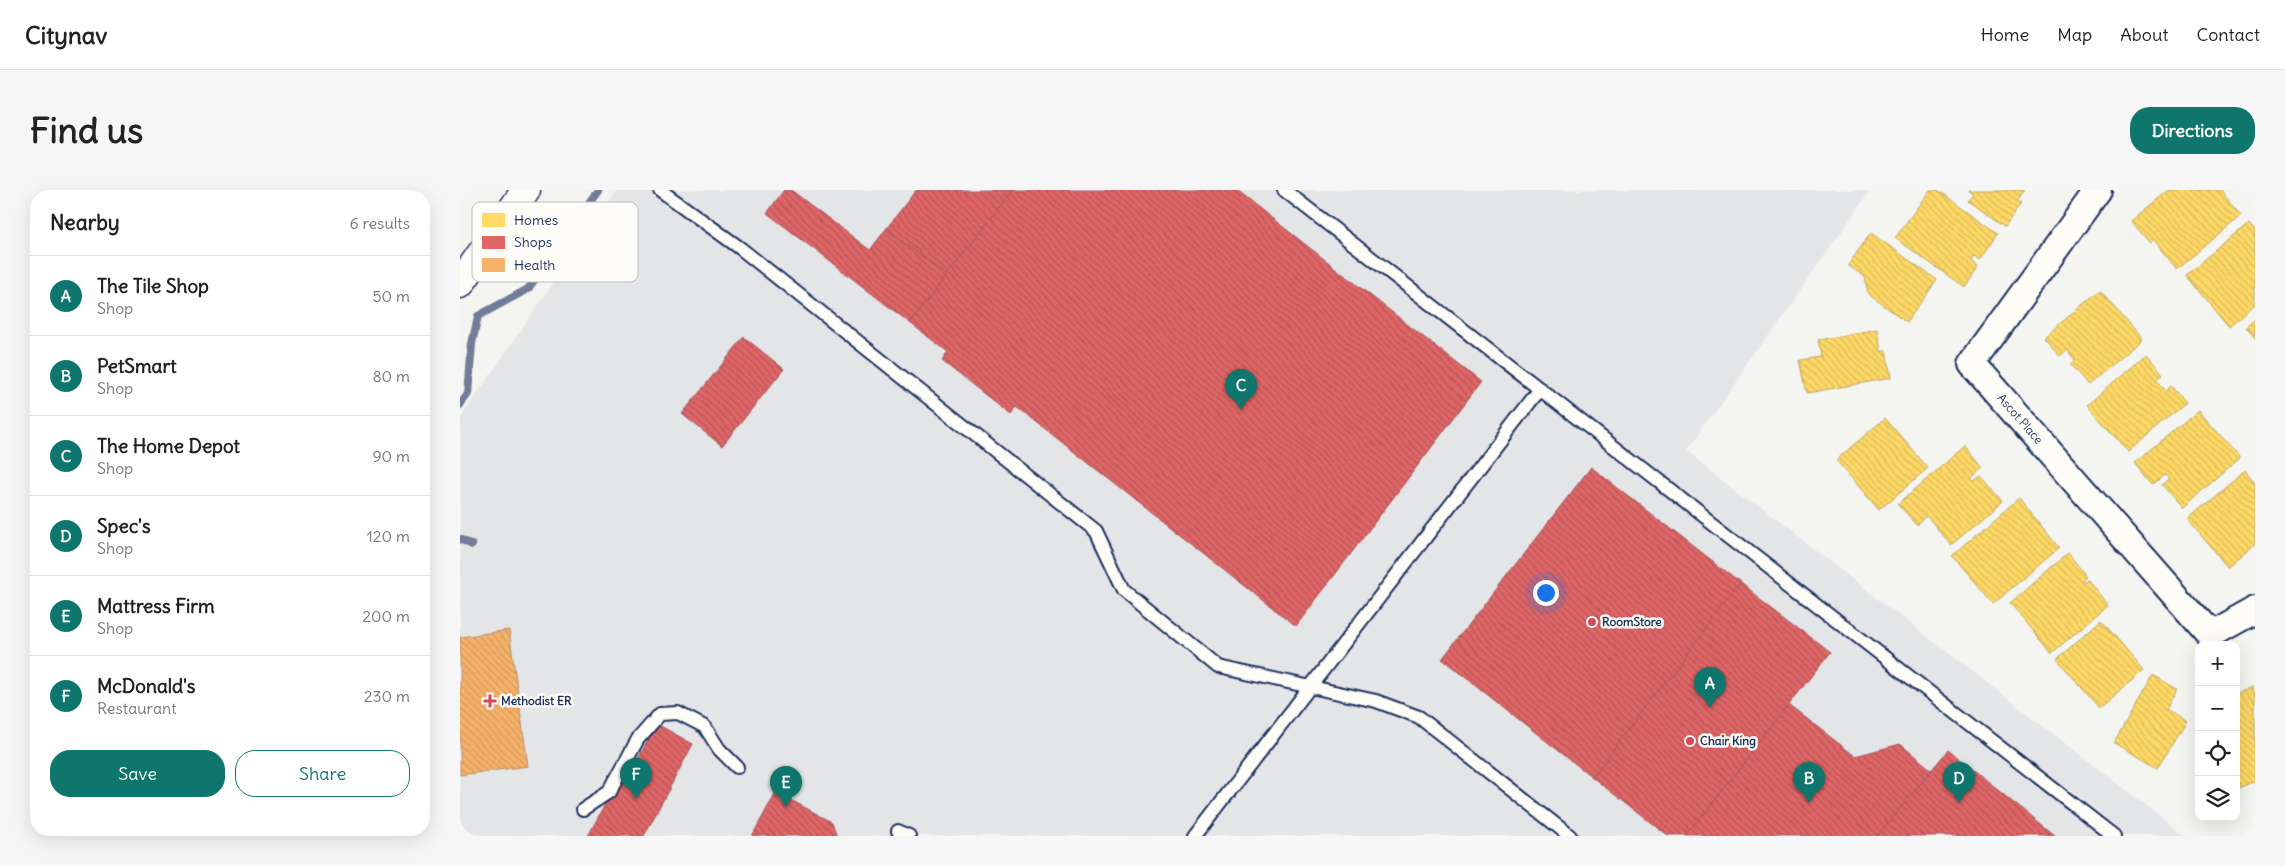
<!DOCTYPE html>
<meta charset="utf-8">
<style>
:root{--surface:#fff;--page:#f6f6f6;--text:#222;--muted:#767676;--line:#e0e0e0;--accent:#0f766e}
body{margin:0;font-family:Delius,sans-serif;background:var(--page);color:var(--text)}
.controls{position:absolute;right:15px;bottom:15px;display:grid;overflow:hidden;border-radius:10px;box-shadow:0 5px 20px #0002}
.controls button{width:45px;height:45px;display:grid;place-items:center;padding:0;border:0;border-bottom:1px solid var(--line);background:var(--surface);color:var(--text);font:25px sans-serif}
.you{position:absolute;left:1085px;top:402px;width:18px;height:18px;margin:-12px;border:4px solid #fff;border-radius:50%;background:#1a73e8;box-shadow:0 0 0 8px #1a73e833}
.badge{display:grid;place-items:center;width:32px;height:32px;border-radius:50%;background:var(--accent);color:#fff;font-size:16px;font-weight:700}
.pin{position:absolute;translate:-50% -41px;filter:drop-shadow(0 1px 2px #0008)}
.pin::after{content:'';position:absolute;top:26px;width:18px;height:15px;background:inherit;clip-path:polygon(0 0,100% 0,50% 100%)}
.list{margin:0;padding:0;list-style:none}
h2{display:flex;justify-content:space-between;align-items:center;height:65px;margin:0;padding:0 20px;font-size:21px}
h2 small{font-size:16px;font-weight:400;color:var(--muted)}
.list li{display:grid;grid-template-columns:32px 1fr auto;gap:15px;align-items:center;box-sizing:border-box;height:80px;padding:0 20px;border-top:1px solid var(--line)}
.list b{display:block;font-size:19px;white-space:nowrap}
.list p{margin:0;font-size:16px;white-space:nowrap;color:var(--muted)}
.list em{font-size:16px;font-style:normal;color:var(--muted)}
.actions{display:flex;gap:10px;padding:15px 20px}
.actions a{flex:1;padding:11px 0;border:1px solid var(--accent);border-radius:20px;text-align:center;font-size:18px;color:var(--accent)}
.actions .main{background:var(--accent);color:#fff}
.icon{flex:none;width:28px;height:28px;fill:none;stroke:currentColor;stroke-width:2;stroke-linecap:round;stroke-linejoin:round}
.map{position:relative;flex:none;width:1795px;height:646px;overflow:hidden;border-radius:20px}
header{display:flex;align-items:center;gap:30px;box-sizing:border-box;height:70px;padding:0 25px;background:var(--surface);border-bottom:1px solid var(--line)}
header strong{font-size:24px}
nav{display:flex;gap:28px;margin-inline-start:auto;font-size:18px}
.intro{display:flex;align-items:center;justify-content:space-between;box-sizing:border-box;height:120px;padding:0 30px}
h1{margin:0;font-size:35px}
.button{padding:12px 22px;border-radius:20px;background:var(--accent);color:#fff;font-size:18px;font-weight:700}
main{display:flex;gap:30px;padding:0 30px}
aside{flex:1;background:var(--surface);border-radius:20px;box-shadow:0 5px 20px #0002}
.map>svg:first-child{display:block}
.built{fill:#e4e5e6}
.homes{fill:url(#homes-back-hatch);stroke:#bba664}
.shops{fill:url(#shops-back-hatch);stroke:#a55664}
.health{fill:url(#health-back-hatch);stroke:#b48b67}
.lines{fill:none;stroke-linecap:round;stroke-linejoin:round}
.stream{stroke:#717c98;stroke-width:8}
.lane-casing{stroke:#1b2f5e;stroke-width:16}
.street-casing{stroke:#1b2f5e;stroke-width:30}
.secondary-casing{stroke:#1b2f5e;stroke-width:31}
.lane{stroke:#fdfcf7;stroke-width:12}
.street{stroke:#fdfcf7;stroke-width:26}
.secondary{stroke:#fdfcf7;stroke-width:28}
.poi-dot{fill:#d1495b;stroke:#fdfcf7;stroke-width:2}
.labels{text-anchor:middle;stroke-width:5;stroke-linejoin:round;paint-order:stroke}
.street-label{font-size:12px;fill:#1b2f5e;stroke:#fdfcf7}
.poi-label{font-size:12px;font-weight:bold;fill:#1b2f5e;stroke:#fdfcf7;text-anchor:start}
.key{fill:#fdfcf7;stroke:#b9bec9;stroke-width:1}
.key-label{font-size:14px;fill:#1b2f5e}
</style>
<header>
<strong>Citynav</strong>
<nav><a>Home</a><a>Map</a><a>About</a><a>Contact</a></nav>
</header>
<div class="intro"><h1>Find us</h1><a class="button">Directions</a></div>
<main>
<aside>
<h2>Nearby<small>6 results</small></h2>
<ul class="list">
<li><span class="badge">A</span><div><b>The Tile Shop</b><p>Shop</p></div><em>50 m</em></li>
<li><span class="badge">B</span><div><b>PetSmart</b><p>Shop</p></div><em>80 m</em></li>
<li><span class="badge">C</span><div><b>The Home Depot</b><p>Shop</p></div><em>90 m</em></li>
<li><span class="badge">D</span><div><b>Spec's</b><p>Shop</p></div><em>120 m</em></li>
<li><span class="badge">E</span><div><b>Mattress Firm</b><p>Shop</p></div><em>200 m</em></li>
<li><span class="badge">F</span><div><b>McDonald's</b><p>Restaurant</p></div><em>230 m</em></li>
</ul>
<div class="actions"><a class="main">Save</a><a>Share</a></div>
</aside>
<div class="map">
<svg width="1795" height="646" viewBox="0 0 1795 646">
<defs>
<pattern id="homes-back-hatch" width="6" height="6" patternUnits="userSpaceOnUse" patternTransform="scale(1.25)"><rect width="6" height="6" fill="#ffd966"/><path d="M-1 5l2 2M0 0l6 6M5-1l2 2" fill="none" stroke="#dabb5b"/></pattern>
<pattern id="shops-back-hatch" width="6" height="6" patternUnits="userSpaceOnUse" patternTransform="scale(1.25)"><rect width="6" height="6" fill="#e06666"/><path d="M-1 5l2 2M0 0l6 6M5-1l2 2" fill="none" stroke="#b55457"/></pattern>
<pattern id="health-back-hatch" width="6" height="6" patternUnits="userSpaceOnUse" patternTransform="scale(1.25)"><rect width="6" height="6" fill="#f6b26b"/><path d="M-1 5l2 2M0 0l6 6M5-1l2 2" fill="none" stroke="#d2995f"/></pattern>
</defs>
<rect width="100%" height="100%" fill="#f4f4f1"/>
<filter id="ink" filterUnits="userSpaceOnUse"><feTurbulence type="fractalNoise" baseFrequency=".02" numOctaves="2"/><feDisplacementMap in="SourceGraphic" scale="10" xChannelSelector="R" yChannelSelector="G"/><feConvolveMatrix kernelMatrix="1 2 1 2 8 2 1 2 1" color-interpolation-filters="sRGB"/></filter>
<g filter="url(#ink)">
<!-- built -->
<polygon class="built" points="157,0 1411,0 1226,261 1726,646 0,646 0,229"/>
<!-- homes -->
<g class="homes">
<polygon points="1470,0 1478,0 1538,43 1520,70 1514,66 1511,71 1518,77 1504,97 1435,48"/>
<polygon points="1508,0 1565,0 1557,12 1561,14 1545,36 1508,10 1513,3"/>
<polygon points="1709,0 1760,0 1781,26 1717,79 1693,50 1690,53 1671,31"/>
<polygon points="1789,34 1795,41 1795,114 1769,136 1727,85"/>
<polygon points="1411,43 1477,90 1447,132 1408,104 1405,87 1388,75"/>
<polygon points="1640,100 1682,149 1628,195 1610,174 1615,170 1607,160 1600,166 1584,147"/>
<polygon points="1795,129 1795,148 1786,137"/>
<polygon points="1417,139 1421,161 1426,161 1431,188 1347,203 1340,170 1361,167 1358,150"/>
<polygon points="1686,164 1703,184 1697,190 1706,201 1711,196 1725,213 1668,262 1627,215"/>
<polygon points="1738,220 1780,268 1722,318 1702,295 1709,289 1705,285 1693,295 1675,273"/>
<polygon points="1425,228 1468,278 1419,320 1376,270"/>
<polygon points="1505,256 1523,278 1511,288 1514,291 1521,286 1543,311 1491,355 1467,326 1457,335 1438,314"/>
<polygon points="1785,280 1795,293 1795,354 1768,377 1727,329"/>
<polygon points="1559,308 1599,358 1533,414 1492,366"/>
<polygon points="1608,363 1626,386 1622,390 1623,392 1627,389 1648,415 1592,463 1550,413"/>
<polygon points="1641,430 1684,480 1639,518 1597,469"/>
<polygon points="1693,485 1717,499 1706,519 1726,531 1698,578 1654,553"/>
<polygon points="1792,497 1795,504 1795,591 1776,599 1776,504"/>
</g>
<!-- shops -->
<g class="shops">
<polygon points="324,0 331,0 410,60 426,39 487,85 450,133 307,23"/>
<polygon points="456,0 553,0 487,85 426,39"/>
<polygon points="553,0 776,0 1021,192 836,436 557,217 551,225 482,171 488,162 450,133"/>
<polygon points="284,147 324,179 262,256 222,224"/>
<polygon points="1131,277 1281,394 1132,587 982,469"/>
<polygon points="1281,394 1370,462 1227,646 1208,646 1132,587"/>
<polygon points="1329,515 1395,566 1440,554 1472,580 1417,646 1227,646"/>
<polygon points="197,534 233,554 184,646 128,646 170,568 176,572"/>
<polygon points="1488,560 1595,646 1417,646"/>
<polygon points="316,602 372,632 377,646 292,646"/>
</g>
<!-- health -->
<polygon class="health" points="49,440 68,576 0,585 0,447"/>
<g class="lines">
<!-- stream -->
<g class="stream">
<polyline points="0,215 8,204 12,154 18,126 68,99 138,0"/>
<polyline points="0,349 12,355"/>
</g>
<!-- lane casing -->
<g class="lane-casing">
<g id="lane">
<polyline points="200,0 280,58 636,341 664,400 758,477 916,511 959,527 1110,646"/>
<polyline points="824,0 1654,646"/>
<polyline points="123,619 149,602 178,549 200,524 218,523 245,537 259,559 277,577"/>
<polyline points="438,641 449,646"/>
<polyline points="735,646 1080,199"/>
</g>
</g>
<!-- street casing -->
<g class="street-casing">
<polyline id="street" points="1638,0 1512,174 1750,445 1795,420"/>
</g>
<!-- secondary casing -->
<g class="secondary-casing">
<polyline id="secondary" points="0,94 66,0"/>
</g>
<!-- lane -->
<use href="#lane" class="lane"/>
<!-- street -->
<use href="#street" class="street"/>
<!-- secondary -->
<use href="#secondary" class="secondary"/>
</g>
</g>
<!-- markers -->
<g class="poi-dot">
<circle cx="1132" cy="432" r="5"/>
<path d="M27.5 503.5h5v5h5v5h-5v5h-5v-5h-5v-5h5z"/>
<circle cx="1230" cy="551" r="5"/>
</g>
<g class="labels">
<!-- street labels -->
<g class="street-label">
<text transform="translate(1560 229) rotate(49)" y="4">Ascot Place</text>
</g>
<!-- poi labels -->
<g class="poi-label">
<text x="1142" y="436">RoomStore</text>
<text x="41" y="515">Methodist ER</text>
<text x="1240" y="555">Chair King</text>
</g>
</g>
<!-- legend -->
<rect x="12" y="12" width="166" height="80" rx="8" class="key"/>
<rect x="22" y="23" width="23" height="14" fill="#ffd966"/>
<rect x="22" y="46" width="23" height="13" fill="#e06666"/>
<rect x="22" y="68" width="23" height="14" fill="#f6b26b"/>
<g class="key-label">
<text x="54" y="35">Homes</text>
<text x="54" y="57">Shops</text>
<text x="54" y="80">Health</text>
</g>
</svg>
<div class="controls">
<button>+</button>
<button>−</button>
<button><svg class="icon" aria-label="locate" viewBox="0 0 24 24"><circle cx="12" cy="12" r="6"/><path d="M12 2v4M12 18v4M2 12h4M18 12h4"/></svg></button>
<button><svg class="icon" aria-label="layers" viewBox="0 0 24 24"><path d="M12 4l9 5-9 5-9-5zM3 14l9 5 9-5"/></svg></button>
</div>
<div class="you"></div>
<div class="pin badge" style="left:1250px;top:518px">A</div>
<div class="pin badge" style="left:1349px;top:613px">B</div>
<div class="pin badge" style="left:781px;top:220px">C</div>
<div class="pin badge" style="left:1499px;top:613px">D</div>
<div class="pin badge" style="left:326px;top:617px">E</div>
<div class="pin badge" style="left:176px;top:609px">F</div>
</div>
</main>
